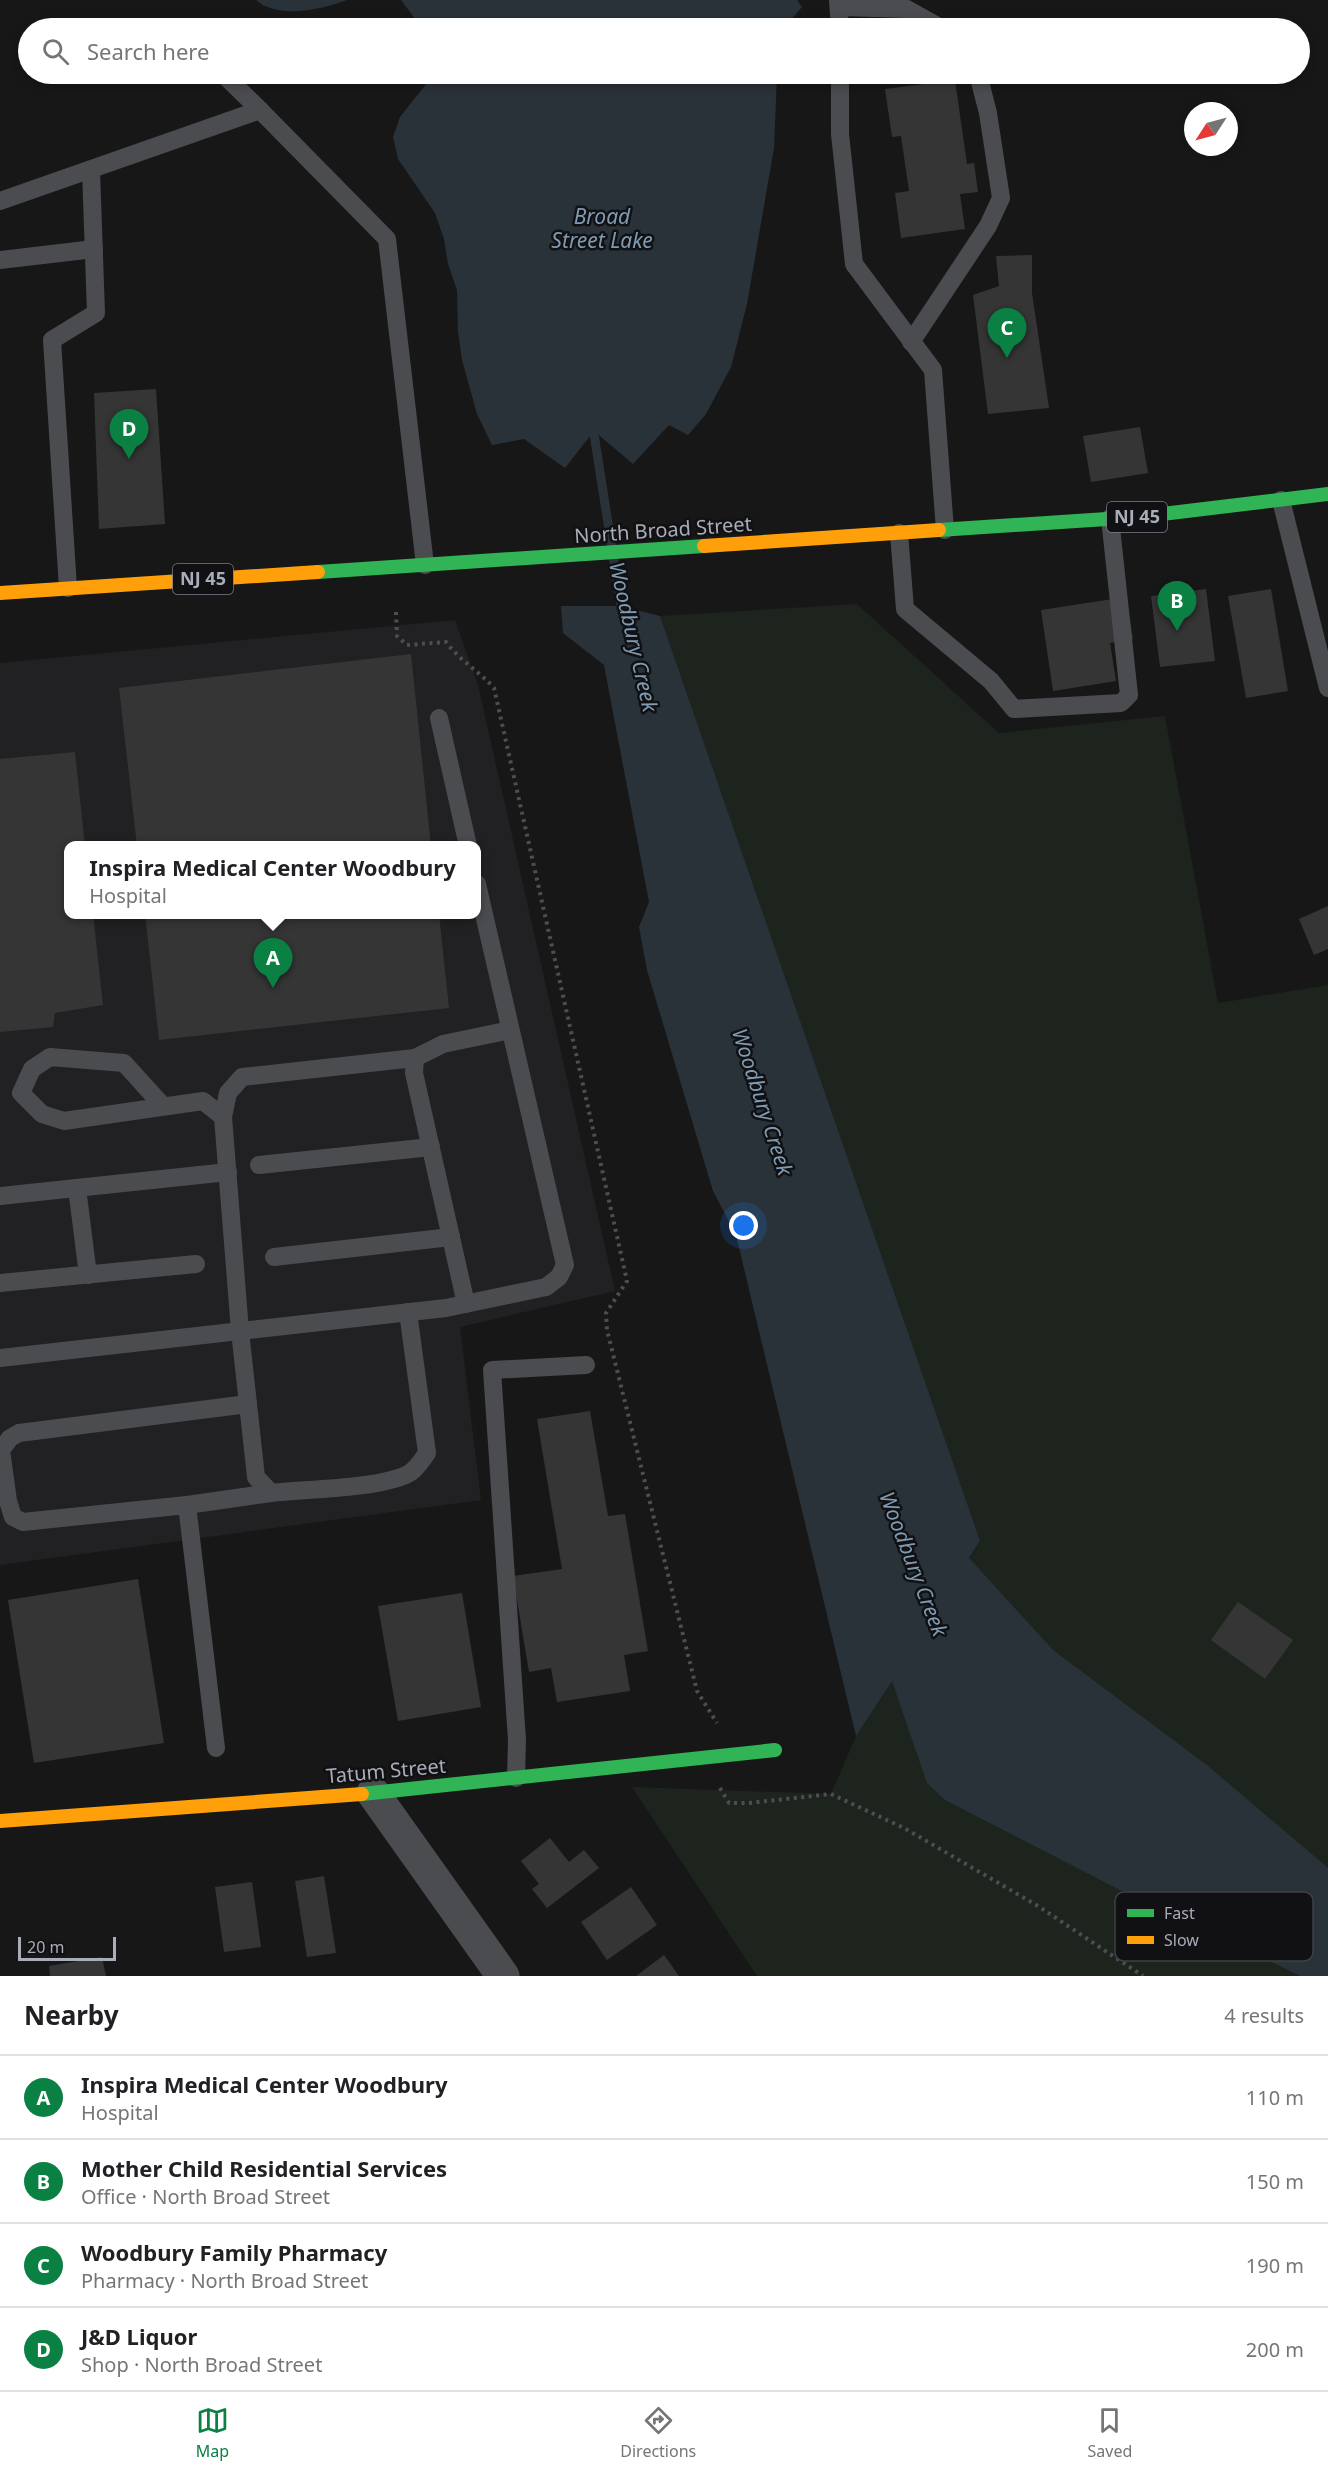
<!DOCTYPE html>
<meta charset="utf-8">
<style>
:root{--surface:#fff;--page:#f2f2f2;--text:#202124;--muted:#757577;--line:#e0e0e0;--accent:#0b8043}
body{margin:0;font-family:"Noto Sans",sans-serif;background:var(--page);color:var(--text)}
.compass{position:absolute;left:1184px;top:102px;width:54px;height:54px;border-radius:50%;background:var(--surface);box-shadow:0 3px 9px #0003;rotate:234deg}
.scale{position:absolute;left:18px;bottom:15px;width:98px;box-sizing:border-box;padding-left:6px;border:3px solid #a8adb8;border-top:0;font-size:16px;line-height:21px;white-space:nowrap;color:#a8adb8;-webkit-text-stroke:4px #111113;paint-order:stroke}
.you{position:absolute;left:744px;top:1226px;width:21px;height:21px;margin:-15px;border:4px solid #fff;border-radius:50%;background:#1a73e8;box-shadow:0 0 0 9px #1a73e833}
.badge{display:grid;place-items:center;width:39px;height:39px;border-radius:50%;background:var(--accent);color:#fff;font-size:20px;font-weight:700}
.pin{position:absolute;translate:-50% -50px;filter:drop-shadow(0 2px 3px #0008)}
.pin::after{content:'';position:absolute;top:32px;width:21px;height:18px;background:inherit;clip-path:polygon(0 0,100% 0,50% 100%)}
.popup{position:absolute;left:64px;top:841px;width:417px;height:78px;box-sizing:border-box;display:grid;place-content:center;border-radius:12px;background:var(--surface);filter:drop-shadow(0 2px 4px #0005);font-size:20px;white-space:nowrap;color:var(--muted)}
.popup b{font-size:22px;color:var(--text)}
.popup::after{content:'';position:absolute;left:50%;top:100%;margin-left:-12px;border:12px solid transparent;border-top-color:var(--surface)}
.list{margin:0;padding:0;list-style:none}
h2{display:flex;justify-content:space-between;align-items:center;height:78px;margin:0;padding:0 24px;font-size:26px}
h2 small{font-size:20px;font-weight:400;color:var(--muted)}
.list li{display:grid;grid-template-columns:39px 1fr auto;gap:18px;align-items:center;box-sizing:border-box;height:84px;padding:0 24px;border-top:2px solid var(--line)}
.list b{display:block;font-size:22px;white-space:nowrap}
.list p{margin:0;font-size:20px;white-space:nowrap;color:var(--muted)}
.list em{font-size:20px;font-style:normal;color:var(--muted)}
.icon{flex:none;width:33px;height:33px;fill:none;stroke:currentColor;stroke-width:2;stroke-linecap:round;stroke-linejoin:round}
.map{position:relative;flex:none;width:1328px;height:1976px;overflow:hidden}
.search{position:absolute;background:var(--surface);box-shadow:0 3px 9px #0003;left:18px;right:18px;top:18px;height:66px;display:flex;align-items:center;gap:15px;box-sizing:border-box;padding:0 21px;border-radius:33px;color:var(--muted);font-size:22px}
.sheet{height:414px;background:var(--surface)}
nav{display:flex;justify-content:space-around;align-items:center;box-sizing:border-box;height:84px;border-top:2px solid var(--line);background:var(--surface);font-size:16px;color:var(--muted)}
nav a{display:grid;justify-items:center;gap:3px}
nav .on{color:var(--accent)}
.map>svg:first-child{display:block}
.built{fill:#212123;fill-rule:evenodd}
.green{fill:#1d241e}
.water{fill:#2a3239}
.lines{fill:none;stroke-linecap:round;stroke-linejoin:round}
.stream{stroke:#2a3239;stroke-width:9}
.building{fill:#353536}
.path{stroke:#4d4e52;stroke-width:4;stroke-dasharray:3 4.5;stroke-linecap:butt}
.lane{stroke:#4b4c50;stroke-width:18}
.street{stroke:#4b4c50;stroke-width:33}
.fast{stroke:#30b455;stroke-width:14}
.slow{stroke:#ff9f0a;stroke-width:14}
.labels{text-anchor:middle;stroke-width:5;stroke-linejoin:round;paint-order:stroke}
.shield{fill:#111113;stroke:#7b7e86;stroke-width:1.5}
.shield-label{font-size:18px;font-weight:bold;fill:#a8adb8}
.street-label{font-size:20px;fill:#a8adb8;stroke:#111113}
.water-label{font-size:21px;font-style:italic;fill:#7f9bb3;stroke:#111113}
.key{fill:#111113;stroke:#3e4045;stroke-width:1.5}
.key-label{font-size:16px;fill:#a8adb8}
</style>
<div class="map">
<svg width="1328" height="1976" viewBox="0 0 1328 1976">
<rect width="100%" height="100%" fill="#171717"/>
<!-- built -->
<path class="built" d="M455,620L478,685L615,1291L460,1327L481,1500L0,1565V663ZM69,846H477V914H69Z"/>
<!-- green -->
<polygon class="green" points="857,604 999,733 1165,716 1218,1003 1328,985 1328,1976 757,1976 632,1787 831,1794 856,1736 980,1542 660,616"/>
<!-- water -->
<g class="water">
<path d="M256,0H347C321,10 277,19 256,0Z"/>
<polygon points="401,0 797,0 802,7 784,28 422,28"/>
<polygon points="434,74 777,74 774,148 747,304 731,367 706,414 688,435 669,425 633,464 594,431 565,468 524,439 492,445 477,414 462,360 458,331 457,290 448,264 444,239 435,213 398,159 393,137 400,117"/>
<polygon points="561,606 621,606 660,616 980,1541 969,1558 1053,1650 1208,1766 1328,1868 1328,1976 1301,1976 1155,1908 945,1800 927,1783 892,1681 856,1736 736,1235 713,1191 647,970 639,927 649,902 604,665 563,633"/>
</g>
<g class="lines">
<!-- stream -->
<polyline class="stream" points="592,421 621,606"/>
</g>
<!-- building -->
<g class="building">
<polygon points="955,80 967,164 974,163 978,192 960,194 965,229 901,238 895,193 909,191 901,136 892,137 885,89"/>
<polygon points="1032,255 1032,293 1049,408 988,414 973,295 999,286 996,256"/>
<polygon points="156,389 165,524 99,529 94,393"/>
<polygon points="1140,427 1148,473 1091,482 1083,436"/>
<polygon points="1206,589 1215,661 1160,667 1151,596"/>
<polygon points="1271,589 1288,691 1246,698 1228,596"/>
<polygon points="1126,597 1133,639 1110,643 1116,681 1053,691 1041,610"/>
<polygon points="411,654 431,846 137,846 119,688"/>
<polygon points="75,752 85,846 69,846 69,914 93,914 103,1005 55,1013 53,1027 0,1032 0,759"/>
<polygon points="1328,906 1328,949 1314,955 1299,919"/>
<polygon points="145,914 439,914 449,1008 159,1040"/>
<polygon points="590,1411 608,1516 625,1514 648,1651 624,1655 630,1691 557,1702 551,1668 529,1672 513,1576 562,1569 537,1419"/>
<polygon points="138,1579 164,1743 34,1763 8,1600"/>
<polygon points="462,1593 481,1707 398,1721 378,1606"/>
<polygon points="1238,1602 1293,1640 1265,1679 1211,1640"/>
<polygon points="550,1838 569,1862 584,1850 599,1868 547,1908 532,1889 539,1884 521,1861"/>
<polygon points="324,1876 336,1953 307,1957 295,1881"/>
<polygon points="252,1882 261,1947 224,1952 215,1887"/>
<polygon points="631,1887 657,1925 607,1960 581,1922"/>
<polygon points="664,1955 679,1976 636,1976"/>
<polygon points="102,1957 106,1976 50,1976 49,1966"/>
</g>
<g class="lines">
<!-- path -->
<g class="path">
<path d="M396,612L397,636L407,645L446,642C459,660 479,671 494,688L627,1281L606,1313L607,1330L697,1691L717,1723"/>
<polyline points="720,1788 729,1803 749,1803 831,1794 904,1828 1038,1906 1143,1976"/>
</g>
<!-- lane -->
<g class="lane">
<polyline points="838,0 840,28"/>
<polyline points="840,7 907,9 941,28"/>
<polyline points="223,74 260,110"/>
<polyline points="840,74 840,134 854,264 933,370 945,530"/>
<polyline points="0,201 260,110 387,239 425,565"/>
<polyline points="0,260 94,249"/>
<polyline points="911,342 988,226 1001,198 988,113 978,74"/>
<polyline points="1281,500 1328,688"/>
<polyline points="899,533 905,609 991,681 1014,709 1121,703 1129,695 1110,518"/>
<polyline points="68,588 52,340 96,313 91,170"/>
<polyline points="439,718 468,846"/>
<path d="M163,1106L124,1063L50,1057L32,1069L21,1093L42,1114L64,1121L203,1101L223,1117L240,1331L256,1477L271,1493C307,1489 377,1489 408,1474C416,1470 422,1460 427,1453L408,1312"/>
<polyline points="223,1117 228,1093 242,1077 415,1058"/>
<polyline points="259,1165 431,1147"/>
<polyline points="77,1188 88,1275"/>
<polyline points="0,1196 228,1172"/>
<polyline points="274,1257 451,1237"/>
<polyline points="0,1283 196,1264"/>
<polyline points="466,1304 414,1073 415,1058 443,1044 510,1030"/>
<polyline points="0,1358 446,1308 546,1287 559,1277 565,1265 477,884"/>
<polyline points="248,1404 19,1433 10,1438 1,1450 8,1501 13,1517 23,1522 187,1505 271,1493"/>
<polyline points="187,1505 216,1748"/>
<polyline points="516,1778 517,1740 492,1370 586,1365"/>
</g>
<!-- street -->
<polyline class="street" points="373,1793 503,1976"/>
<!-- fast -->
<g class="fast">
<polyline points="939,530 1137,517 1328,494"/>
<polyline points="318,572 704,546"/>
<polyline points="362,1794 775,1750"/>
</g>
<!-- slow -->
<g class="slow">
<polyline points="704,546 939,530"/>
<polyline points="0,593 318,572"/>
<polyline points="0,1821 362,1794"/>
</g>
</g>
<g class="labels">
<!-- shield labels -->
<g class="shield">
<rect x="1107" y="502" width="60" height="30" rx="4.5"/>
<rect x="173" y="564" width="60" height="30" rx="4.5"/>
</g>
<g class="shield-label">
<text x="1137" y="523">NJ 45</text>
<text x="203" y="585">NJ 45</text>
</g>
<!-- street labels -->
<g class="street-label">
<text transform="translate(663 530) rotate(-4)" y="7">North Broad Street</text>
<text transform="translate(386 1771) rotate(-5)" y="7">Tatum Street</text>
</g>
<!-- water labels -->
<g class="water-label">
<text x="602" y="224">Broad<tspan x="602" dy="24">Street Lake</tspan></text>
<text transform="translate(633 637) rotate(77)" y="7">Woodbury Creek</text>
<text transform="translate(762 1102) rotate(72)" y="7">Woodbury Creek</text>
<text transform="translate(913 1564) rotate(69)" y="7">Woodbury Creek</text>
</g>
</g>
<!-- legend -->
<rect x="1115" y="1892" width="198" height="69" rx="9" class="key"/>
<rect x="1127" y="1909" width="27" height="8" fill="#30b455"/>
<rect x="1127" y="1936" width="27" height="8" fill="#ff9f0a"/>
<g class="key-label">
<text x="1164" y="1919">Fast</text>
<text x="1164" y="1946">Slow</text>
</g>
</svg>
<svg class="compass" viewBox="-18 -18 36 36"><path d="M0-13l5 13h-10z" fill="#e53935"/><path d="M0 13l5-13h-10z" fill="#757577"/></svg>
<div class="scale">20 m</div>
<div class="you"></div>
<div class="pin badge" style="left:273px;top:988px">A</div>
<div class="popup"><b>Inspira Medical Center Woodbury</b>Hospital</div>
<div class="pin badge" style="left:1177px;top:631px">B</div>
<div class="pin badge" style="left:1007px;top:358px">C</div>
<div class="pin badge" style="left:129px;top:459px">D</div>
<div class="search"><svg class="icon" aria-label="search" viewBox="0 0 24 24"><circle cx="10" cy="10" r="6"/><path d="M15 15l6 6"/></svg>Search here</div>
</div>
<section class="sheet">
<h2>Nearby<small>4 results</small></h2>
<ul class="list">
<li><span class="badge">A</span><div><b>Inspira Medical Center Woodbury</b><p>Hospital</p></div><em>110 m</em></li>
<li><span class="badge">B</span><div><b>Mother Child Residential Services</b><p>Office · North Broad Street</p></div><em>150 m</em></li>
<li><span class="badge">C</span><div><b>Woodbury Family Pharmacy</b><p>Pharmacy · North Broad Street</p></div><em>190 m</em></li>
<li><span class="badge">D</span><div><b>J&amp;D Liquor</b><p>Shop · North Broad Street</p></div><em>200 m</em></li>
</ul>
</section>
<nav>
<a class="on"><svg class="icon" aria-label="map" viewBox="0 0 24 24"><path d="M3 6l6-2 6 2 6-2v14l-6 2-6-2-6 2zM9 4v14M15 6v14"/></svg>Map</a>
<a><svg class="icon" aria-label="directions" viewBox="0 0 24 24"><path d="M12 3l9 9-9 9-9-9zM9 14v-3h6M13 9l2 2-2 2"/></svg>Directions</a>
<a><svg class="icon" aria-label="saved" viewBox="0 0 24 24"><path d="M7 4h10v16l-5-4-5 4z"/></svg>Saved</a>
</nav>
